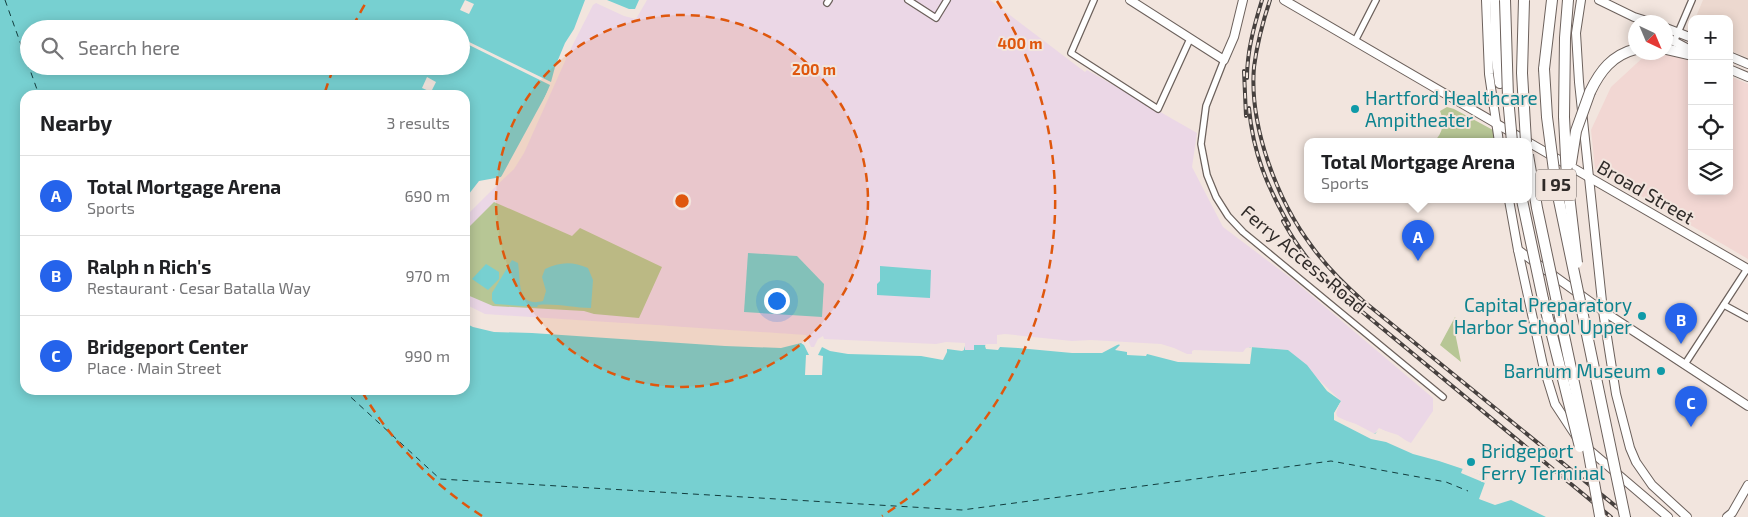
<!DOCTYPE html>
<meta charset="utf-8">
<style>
:root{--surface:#fff;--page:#f6f6f6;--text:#202124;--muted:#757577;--line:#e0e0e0;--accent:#2563eb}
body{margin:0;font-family:"Exo 2",sans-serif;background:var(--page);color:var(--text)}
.controls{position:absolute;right:15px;top:15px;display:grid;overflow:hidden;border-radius:10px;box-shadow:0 2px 12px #0003}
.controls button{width:45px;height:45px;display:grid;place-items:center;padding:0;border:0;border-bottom:1px solid var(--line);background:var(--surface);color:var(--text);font:25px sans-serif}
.compass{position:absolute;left:1628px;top:15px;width:45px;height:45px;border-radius:50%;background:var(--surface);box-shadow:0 2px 12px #0003;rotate:136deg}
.you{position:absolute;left:776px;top:300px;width:18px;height:18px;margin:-12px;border:4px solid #fff;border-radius:50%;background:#1a73e8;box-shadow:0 0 0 8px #1a73e833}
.badge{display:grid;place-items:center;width:32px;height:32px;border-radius:50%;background:var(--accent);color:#fff;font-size:16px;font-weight:700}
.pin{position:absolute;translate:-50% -41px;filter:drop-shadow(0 1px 2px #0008)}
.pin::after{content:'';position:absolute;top:26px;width:18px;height:15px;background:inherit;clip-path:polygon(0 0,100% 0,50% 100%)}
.popup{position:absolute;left:1304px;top:138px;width:228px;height:65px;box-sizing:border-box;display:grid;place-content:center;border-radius:10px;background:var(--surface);filter:drop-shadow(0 1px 4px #0005);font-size:16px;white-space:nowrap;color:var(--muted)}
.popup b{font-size:19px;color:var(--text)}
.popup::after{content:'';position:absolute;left:50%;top:100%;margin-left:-10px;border:10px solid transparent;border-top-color:var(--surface)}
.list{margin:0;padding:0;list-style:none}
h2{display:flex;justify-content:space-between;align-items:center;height:65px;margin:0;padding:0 20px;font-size:21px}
h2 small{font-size:16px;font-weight:400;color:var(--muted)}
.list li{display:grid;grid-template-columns:32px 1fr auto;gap:15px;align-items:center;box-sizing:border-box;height:80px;padding:0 20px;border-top:1px solid var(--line)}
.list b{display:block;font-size:19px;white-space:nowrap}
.list p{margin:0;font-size:16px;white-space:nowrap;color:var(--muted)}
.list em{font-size:16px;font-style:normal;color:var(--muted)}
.icon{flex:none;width:28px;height:28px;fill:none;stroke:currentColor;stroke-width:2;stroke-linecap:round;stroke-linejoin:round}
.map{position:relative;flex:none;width:1748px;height:517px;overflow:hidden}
.search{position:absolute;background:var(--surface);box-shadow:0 2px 12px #0003;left:20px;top:20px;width:450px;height:55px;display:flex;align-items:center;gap:12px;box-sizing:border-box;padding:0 18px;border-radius:28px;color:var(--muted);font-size:19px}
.panel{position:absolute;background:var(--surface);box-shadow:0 2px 12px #0003;left:20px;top:90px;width:450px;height:305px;border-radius:15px}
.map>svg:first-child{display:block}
.built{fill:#ecd8cf}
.industrial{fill:#ebd7e6}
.education{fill:#f2d7d3}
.green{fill:#b7c695}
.water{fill:#77d0d1;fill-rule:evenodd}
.pier{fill:#f2e5de}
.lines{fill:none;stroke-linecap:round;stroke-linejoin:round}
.ferry{stroke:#123d3e;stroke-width:1;stroke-dasharray:6 5;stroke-linecap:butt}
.street-casing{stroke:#6c615c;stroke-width:8}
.secondary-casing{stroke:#6c615c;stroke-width:10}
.highway-casing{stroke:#6c615c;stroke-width:12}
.street{stroke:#fff;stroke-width:5.5}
.secondary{stroke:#fff;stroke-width:8}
.highway{stroke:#fff;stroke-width:10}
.rail-casing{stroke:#46403e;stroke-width:4}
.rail{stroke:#f2e5de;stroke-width:2;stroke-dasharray:5.5;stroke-linecap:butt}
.highway-bridge-casing{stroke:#6c615c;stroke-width:12;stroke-linecap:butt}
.highway-bridge{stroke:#fff;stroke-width:10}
.ring{fill:none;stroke:#df570d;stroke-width:2.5;stroke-dasharray:9 6}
.culture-dot{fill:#0f9aa8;stroke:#f2e5de;stroke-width:2}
.labels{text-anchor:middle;stroke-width:4;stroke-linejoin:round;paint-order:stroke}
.shield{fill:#f2e5de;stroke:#6a635f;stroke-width:1}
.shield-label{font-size:18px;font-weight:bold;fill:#302b29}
.culture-label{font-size:19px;fill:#0d838f;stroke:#f2e5de;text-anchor:start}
.street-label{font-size:19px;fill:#302b29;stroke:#f2e5de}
.centre{fill:#df570d;stroke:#f2e5de;stroke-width:2.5}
.ring-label{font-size:15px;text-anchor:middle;font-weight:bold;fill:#df570d;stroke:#f2e5de;stroke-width:4;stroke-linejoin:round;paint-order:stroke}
</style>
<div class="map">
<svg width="1748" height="517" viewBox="0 0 1748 517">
<rect width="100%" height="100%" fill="#f2e5de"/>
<!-- built -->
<polygon class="built" points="1703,0 1748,0 1748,58 1729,50 1729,19 1695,19"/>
<!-- industrial -->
<polygon class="industrial" points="645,0 990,0 1085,72 1087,70 1197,133 1192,167 1223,227 1292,279 1433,398 1433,411 1411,443 1379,428 1374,434 1334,415 1341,401 1288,350 1250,347 1244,354 1194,357 997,335 997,345 975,345 974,350 964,350 965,346 810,350 806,338 656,325 484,316 465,306 465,215 514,169 524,153 591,3"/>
<!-- education -->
<polygon class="education" points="1649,52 1665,54 1692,61 1692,191 1729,191 1729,76 1748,84 1748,259 1595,169 1591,130 1611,87"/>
<!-- green -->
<g class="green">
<path d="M1447,107L1454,109L1493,130L1495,142H1434C1443,132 1445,123 1440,111Z"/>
<polygon points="494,202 572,236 580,228 662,267 639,318 594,314 584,311 493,306 465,294 465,231"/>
<polygon points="1455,317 1457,322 1453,323 1461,362 1440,345"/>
</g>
<!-- water -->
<g class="water">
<path d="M0,0H645L636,16L596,1L591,3L554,80L500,179L465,215V95H25V390H465V307L484,316L806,338L809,348L815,350L820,341L965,346V350H974V345H997V335L1009,338L1161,347L1185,356L1244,354L1250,347L1288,350L1307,365L1327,391L1341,401L1334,414L1337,419L1374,434L1378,431L1406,444L1413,454L1439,461L1487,477L1479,499L1495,505L1511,500L1546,517H0ZM29,29H461V66H29Z"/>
<polygon points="748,253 797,256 824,284 822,317 744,312"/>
<path d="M512,260L518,263C521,281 516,308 543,301L546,291L542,277L545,269C560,262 572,261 588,268L593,280L591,308C573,308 556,303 538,305L537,307L495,304L492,300V293Z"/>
<polygon points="486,264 499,272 499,279 488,290 472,279"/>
<polygon points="880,266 931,270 930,298 877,295 877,284 880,281"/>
</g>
<!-- pier -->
<g class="pier">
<polygon points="465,0 474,4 469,14 460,10"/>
<polygon points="585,0 607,0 629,9 635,9 639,0 647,0 636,19 624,16 596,3 593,5 538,113 550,85 461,41 461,38 551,82 555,67 565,43 574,29"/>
<polygon points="427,77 436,82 431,92 422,88"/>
<polygon points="506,173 502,180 465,217 465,199 479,181 501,177"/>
<polygon points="465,304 485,314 806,335 811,347 814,347 818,339 823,336 824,339 936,344 946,342 965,343 965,346 964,350 962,351 947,349 947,352 943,360 921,356 848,354 830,351 822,347 818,355 823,356 822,375 805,375 806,355 809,355 804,345 801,343 781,348 725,346 532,333 494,332 473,327 465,323"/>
<polygon points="1005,334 1072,341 1091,340 1161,344 1174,348 1187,354 1192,354 1192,351 1194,350 1243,352 1246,348 1252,347 1250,364 1178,362 1147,354 1146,356 1127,355 1127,352 1115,350 1120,345 1119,344 1102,353 1072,353 1018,348 1000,347 998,350 986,349 985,346 986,344 997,344 997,335"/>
<polygon points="1341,401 1336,413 1338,418 1356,424 1375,434 1379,429 1398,435 1408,442 1412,448 1413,454 1386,442 1371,439 1334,420 1334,413"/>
<polygon points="1463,468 1487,477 1485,483 1461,473"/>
</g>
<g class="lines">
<!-- ferry -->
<g class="ferry">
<polyline points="5,0 39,95"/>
<polyline points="343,390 440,479 962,510 1331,461 1446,482 1468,491"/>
</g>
<!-- street casing -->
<g class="street-casing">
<g id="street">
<polyline points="908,0 936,18 947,0"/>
<polyline points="1094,0 1071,53 1158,109 1190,39"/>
<polyline points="827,3 829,0"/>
<polyline points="1355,41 1376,0"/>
<polyline points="1674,42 1692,0"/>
<polyline points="1224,60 1206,106 1201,144 1207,175 1216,197 1228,216 1243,232 1443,397"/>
<polyline points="1724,305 1748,318"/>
<polyline points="1685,364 1747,269"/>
</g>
</g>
<!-- secondary casing -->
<g class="secondary-casing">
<g id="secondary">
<polyline points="1130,0 1224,60 1234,37 1243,0"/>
<polyline points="1284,0 1528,142"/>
<polyline points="1486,0 1489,74 1499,142"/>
<polyline points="1581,0 1576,33 1579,82 1603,311 1616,394 1630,448 1636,462 1652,485 1687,517"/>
<polyline points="1599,0 1634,17 1650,22"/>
<polyline points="1666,28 1692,38"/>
<polyline points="1666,37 1692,51"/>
<polyline points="1729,56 1748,64"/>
<polyline points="1729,69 1748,77"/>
<polyline points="1528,142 1748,269"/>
<polyline points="1509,200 1518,250 1543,365 1555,404 1576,436"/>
<polyline points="1518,250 1603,311 1748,406"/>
<polyline points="1587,448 1668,517"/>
<polyline points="1727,517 1732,513 1748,485"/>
</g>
</g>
<!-- highway casing -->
<g class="highway-casing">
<g id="highway">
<polyline points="1495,0 1496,52 1500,83"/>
<polyline points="1666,49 1692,55"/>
<polyline points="1544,69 1552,0"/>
<path d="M1590,92C1600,71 1612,55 1636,49"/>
<polyline points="1564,117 1565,38 1568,0"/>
</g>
</g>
<!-- street -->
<use href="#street" class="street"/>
<!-- secondary -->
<use href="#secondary" class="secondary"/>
<!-- highway -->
<use href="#highway" class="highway"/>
<!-- rail casing -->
<g class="rail-casing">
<g id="rail">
<path d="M1270,0C1263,21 1257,44 1254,67C1249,126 1277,201 1313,248C1327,267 1344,284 1362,300L1629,517"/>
<polyline points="1244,71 1246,116"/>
<path d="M1247,78C1247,51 1254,26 1262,0"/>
<path d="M1249,108C1253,153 1267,186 1289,225"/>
<path d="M1283,221C1297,247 1316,271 1337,291L1611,517"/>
</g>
</g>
<!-- rail -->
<use href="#rail" class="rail"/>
<!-- highway-bridge casing -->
<g class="highway-bridge-casing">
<g id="highway-bridge">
<polyline points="1505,0 1508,97 1512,142"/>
<polyline points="1524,0 1522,73 1526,142"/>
<polyline points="1544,69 1547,117 1556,186 1625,517"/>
<polyline points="1564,117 1567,178 1577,263"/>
<polyline points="1528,155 1537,208 1588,449 1600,516"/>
<polyline points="1571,163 1576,131 1590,92"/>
<polyline points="1522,200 1543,299 1580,447"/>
</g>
</g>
<!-- highway-bridge -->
<use href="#highway-bridge" class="highway-bridge"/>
</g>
<!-- distance rings -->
<circle cx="682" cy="201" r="186" fill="#df570d" fill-opacity=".12"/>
<g class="ring">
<circle cx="682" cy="201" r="186"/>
<path d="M482 516A373 373 0 0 1 361 390M325 92A373 373 0 0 1 334 67M353 26A373 373 0 0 1 367 1M997 1A373 373 0 0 1 882 516"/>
</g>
<!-- markers -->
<g class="culture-dot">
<circle cx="1355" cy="109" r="5"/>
<circle cx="1642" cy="316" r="5"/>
<circle cx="1661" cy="371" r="5"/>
<circle cx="1471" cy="462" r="5"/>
</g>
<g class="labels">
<!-- shield labels -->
<rect class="shield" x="1536" y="169.5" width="40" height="31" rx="4"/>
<g class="shield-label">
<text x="1556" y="191">I 95</text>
</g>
<!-- culture labels -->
<g class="culture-label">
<text x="1365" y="105">Hartford Healthcare<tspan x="1365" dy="22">Ampitheater</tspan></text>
<text x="1632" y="312" text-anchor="end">Capital Preparatory<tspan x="1632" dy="22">Harbor School Upper</tspan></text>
<text x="1651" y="378" text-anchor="end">Barnum Museum</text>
<text x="1481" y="458">Bridgeport<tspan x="1481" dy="22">Ferry Terminal</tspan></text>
</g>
<!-- street labels -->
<g class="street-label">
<text transform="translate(1646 192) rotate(30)" y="7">Broad Street</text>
<text transform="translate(1304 259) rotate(40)" y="7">Ferry Access Road</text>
</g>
</g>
<circle cx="682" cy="201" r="8" class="centre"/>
<g class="ring-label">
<text x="1020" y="49">400 m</text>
<text x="814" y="75">200 m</text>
</g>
</svg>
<div class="controls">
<button>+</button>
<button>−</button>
<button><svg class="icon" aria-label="locate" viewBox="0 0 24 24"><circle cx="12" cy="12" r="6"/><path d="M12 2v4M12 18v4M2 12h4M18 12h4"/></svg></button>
<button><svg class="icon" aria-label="layers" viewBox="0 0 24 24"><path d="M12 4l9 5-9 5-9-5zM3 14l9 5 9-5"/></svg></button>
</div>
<svg class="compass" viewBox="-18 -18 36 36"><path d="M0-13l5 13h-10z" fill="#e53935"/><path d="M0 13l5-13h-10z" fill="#757577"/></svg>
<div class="you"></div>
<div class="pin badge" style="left:1418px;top:261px">A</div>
<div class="popup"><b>Total Mortgage Arena</b>Sports</div>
<div class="pin badge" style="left:1681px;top:344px">B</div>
<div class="pin badge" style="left:1691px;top:427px">C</div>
<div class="search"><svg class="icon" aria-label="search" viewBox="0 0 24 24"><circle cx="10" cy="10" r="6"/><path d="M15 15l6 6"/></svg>Search here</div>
<section class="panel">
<h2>Nearby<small>3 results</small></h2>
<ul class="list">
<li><span class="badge">A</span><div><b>Total Mortgage Arena</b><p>Sports</p></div><em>690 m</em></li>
<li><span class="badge">B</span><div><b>Ralph n Rich's</b><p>Restaurant · Cesar Batalla Way</p></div><em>970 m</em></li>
<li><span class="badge">C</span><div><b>Bridgeport Center</b><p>Place · Main Street</p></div><em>990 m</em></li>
</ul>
</section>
</div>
